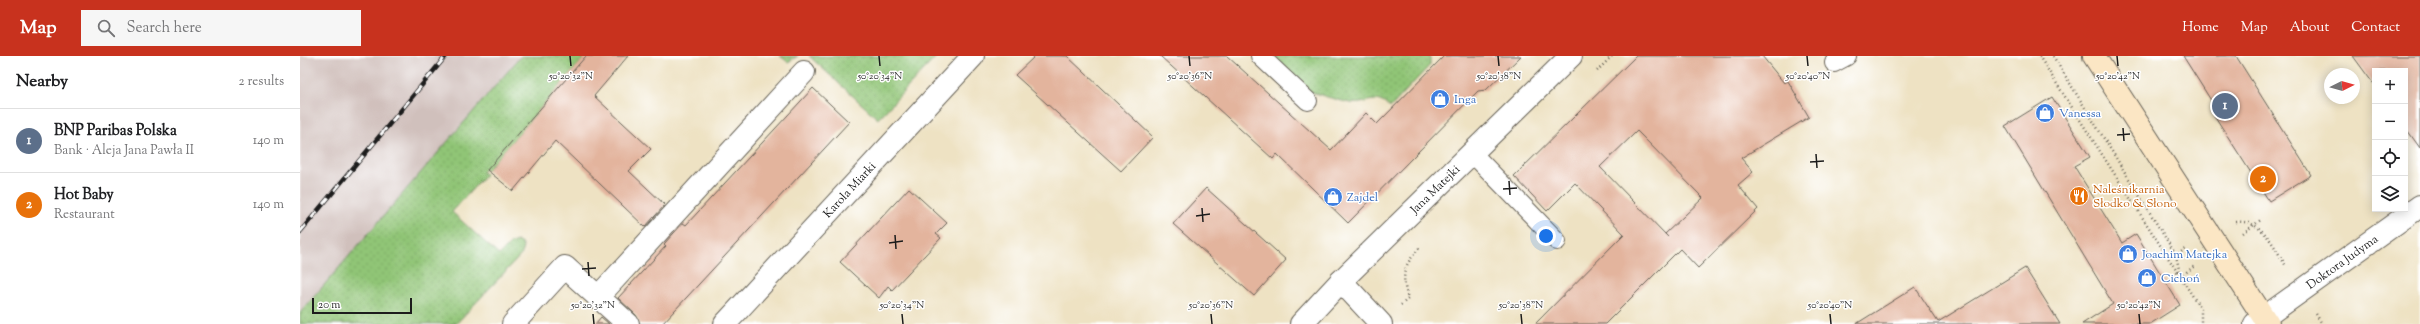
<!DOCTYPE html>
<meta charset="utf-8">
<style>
:root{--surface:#fff;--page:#f6f6f6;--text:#202124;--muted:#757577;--line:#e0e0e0;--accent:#c8321e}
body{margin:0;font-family:"Sorts Mill Goudy",serif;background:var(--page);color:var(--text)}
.controls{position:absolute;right:12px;top:12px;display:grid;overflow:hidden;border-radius:0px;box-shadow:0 2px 10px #0003}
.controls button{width:36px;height:36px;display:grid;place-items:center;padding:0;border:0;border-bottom:1px solid var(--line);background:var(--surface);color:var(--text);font:20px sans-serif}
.compass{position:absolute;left:2024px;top:12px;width:36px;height:36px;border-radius:50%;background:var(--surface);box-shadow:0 2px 10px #0003;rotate:85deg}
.scale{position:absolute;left:12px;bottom:10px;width:100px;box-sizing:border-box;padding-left:4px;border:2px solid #1c1c1c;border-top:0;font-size:11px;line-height:14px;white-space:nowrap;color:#1c1c1c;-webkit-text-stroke:3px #fff;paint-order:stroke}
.you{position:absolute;left:1246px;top:180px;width:14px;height:14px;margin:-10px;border:3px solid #fff;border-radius:50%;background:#1a73e8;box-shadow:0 0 0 6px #1a73e833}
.badge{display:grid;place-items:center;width:26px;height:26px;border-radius:50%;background:var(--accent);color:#fff;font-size:13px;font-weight:700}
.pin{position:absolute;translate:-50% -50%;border:2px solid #fff;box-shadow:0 1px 4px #0006}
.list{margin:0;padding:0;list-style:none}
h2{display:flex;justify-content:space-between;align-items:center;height:52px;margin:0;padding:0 16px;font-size:17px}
h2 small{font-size:13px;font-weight:400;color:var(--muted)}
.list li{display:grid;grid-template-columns:26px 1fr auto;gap:12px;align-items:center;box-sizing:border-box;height:64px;padding:0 16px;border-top:1px solid var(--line)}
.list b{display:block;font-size:15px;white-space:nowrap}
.list p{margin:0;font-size:13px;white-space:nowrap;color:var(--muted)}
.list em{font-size:13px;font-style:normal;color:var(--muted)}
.icon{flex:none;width:22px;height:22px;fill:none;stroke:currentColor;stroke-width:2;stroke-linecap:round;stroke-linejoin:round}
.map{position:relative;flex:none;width:2120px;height:268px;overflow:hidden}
header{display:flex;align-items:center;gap:24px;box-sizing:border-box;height:56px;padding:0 20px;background:var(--accent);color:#fff}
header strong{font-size:19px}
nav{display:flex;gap:22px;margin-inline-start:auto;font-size:14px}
.search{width:280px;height:36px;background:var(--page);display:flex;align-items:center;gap:10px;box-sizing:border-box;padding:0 14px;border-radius:0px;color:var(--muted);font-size:15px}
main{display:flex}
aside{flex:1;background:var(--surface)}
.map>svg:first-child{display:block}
.railway{fill:#d0c0bc}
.grass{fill:url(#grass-dots);stroke:#567049}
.building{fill:#e3b49d;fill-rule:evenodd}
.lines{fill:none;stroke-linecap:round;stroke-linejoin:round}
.service-casing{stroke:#666156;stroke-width:20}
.minor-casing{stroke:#666156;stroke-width:24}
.secondary-casing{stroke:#666156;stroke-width:24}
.path{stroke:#666156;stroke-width:2.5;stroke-dasharray:1 3;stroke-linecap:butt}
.service{stroke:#fff;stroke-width:18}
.minor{stroke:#fff;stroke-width:22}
.secondary{stroke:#fbe6c4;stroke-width:22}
.rail-casing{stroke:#1c1c1c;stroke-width:4.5}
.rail{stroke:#fff;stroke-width:3;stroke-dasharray:9;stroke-linecap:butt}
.ticks{fill:none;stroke:#1c1c1c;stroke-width:1.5}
.labels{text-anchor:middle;stroke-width:3;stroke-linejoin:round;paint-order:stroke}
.shop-label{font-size:12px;fill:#366cbe;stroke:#fff;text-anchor:start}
.street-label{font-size:12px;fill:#1c1c1c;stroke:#fff}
.food-label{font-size:12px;fill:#c56008;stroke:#fff;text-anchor:start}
.ticks-label{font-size:10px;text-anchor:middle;fill:#1c1c1c;stroke:#fff;stroke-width:3;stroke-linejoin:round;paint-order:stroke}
</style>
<header>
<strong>Map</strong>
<div class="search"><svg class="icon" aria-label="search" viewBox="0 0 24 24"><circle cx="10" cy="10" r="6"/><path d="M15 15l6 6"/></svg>Search here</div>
<nav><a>Home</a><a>Map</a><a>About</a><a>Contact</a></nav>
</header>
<main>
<aside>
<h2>Nearby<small>2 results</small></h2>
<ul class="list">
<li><span class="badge" style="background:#5c6f8a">1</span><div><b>BNP Paribas Polska</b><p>Bank · Aleja Jana Pawła II</p></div><em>140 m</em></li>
<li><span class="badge" style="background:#e8710a">2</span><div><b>Hot Baby</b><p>Restaurant</p></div><em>140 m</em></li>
</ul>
</aside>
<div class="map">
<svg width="2120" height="268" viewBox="0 0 2120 268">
<defs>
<pattern id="grass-dots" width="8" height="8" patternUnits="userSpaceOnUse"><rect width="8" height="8" fill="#90c576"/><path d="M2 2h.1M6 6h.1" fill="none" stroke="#7ca966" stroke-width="1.8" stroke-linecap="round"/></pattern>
</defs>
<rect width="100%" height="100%" fill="#fff"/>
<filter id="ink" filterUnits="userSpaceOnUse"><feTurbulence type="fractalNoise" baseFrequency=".025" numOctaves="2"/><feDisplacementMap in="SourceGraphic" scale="8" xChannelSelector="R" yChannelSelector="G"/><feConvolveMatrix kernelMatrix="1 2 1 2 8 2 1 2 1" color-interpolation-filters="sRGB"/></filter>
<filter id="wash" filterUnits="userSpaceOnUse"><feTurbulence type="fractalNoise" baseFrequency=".012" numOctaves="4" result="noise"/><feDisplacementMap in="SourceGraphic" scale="16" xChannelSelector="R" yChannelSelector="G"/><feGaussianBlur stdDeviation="0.9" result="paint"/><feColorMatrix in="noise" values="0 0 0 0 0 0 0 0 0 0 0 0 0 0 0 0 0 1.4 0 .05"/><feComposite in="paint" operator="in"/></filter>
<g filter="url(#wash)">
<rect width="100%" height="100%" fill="#eee2c3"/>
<!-- railway -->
<polygon class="railway" points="0,0 239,0 10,268 0,268"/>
<!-- grass -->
<g class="grass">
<polygon points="221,0 286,0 187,114 184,113 182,116 186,118 152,156 199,199 211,187 217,185 223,189 222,198 156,268 0,268 0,257"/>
<polygon points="480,0 498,0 488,6"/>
<polygon points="509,0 637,0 578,63"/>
<path d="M974,0H1130V9L1090,52C1074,36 1068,50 1050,47C1045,46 1012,37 1009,35C997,26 983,12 974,0Z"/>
</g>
<g id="blocks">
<!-- building -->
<g class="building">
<polygon points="286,0 328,0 294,40 351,93 329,115 365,149 345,171 255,85 213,135 187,114"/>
<polygon points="735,0 767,0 853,81 821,115 715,19"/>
<polygon points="860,0 927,0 1031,94 1066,57 1077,68 1144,0 1221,0 1186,34 1178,35 1048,167 977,98 973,103"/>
<path d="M1336,0H1462L1484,27L1488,25L1509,61L1441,102L1453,116L1438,129L1458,153L1398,212L1380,193L1305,268H1235L1324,178L1275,127L1247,155L1214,120ZM1337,75L1403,142L1365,178L1368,181L1300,111Z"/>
<polygon points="1883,0 1936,0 2011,119 1969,145 1914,59 1919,57"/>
<polygon points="2053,0 2120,0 2120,92 2105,71 2105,15 2075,15 2075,30"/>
<polygon points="513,32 549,66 362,268 340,268 336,259 318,242 366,190 364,188 383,167 386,169"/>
<polygon points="1752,41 1790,101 1774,110 1822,187 1836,178 1880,249 1850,268 1782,268 1813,248 1705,70"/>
<polygon points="609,132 647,167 636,178 641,182 592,234 588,230 579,242 540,206"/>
<polygon points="906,132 986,204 954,240 873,168"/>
<polygon points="1725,212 1760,268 1556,268 1615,231 1638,266"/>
<polygon points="301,261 309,268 295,268"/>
</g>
</g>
</g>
<g filter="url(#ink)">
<use href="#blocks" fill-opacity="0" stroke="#666156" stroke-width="1"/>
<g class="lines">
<!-- service casing -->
<g class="service-casing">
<g id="service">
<polyline points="960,0 1008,45"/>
<polyline points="1534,7 1547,0"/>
<polyline points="1172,97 1257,185"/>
</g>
</g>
<!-- minor casing -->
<g class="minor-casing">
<g id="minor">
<polyline points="1041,225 1081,268"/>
<polyline points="298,241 504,16"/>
<polyline points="213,268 265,211 328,268"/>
<path id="s1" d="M425,268L673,0"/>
<path id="s2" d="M1001,268L1041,225L1271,0"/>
<path id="s3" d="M1955,268L2120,150"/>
</g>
</g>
<!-- secondary casing -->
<g class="secondary-casing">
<polyline id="secondary" points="1794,0 1968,268"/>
</g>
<!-- path -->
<g class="path">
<polyline points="1739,0 1901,253 1901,268"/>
<polyline points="1753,0 1876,199 1886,193"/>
<polyline points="1297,15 1312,0"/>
<path d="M1936,166C1963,163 1974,191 1986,210"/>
<polyline points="1943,177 1962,163"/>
<polyline points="1876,199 1880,218"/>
<polyline points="1880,221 1896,209"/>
<path d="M1101,249L1108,243C1101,217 1103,211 1120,191"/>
<polyline points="2016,258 2022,268"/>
</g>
<!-- service -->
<use href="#service" class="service"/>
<!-- minor -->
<use href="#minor" class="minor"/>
<!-- secondary -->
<use href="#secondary" class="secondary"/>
<!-- rail casing -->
<g class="rail-casing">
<polyline id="rail" points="0,176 146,0"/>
</g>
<!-- rail -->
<use href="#rail" class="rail"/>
</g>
</g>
<!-- ticks -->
<path class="ticks" d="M270,0L271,10M579,0L580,10M889,0L890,10M1198,0L1199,10M1507,0L1508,10M1817,0L1818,10M1823,72L1824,85M1817,79L1830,78M1516,98L1517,112M1510,106L1524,105M1209,125L1210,139M1203,133L1217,132M902,152L903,166M896,160L910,158M595,179L596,193M589,187L603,185M288,206L289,220M282,213L296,212M293,258L294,268M602,258L603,268M911,258L912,268M1221,258L1222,268M1530,258L1531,268M1839,258L1840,268"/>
<!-- icons -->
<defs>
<g id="shop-disc" transform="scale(1)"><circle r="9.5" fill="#3f7fe0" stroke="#fff"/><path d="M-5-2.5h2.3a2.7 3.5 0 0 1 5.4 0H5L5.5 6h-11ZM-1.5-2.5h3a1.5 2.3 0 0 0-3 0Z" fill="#fff"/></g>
<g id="restaurant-disc" transform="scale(1)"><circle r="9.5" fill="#e8710a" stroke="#fff"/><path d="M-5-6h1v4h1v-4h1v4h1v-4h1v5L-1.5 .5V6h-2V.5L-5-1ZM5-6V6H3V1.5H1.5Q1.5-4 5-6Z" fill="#fff"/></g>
</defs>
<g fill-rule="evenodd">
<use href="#shop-disc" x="1140" y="43"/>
<use href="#shop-disc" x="1745" y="57"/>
<use href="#restaurant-disc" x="1779" y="140"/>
<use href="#shop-disc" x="1033" y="141"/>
<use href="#shop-disc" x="1828" y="198"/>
<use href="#shop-disc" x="1847" y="222"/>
</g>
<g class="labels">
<!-- shop labels -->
<g class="shop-label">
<text x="1154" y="47">Inga</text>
<text x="1759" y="61">Vanessa</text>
<text x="1047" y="145">Zajdel</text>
<text x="1842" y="202">Joachim Matejka</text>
<text x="1861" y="226">Cichoń</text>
</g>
<!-- street labels -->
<g class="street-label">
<text dy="4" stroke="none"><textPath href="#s2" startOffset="190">Jana Matejki</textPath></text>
<text dy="4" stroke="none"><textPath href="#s1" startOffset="183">Karola Miarki</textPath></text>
<text dy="4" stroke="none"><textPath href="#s3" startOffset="107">Doktora Judyma</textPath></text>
</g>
<!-- food labels -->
<g class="food-label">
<text x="1793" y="137">Naleśnikarnia<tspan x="1793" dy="14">Słodko &amp; Słono</tspan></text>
</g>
</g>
<g class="ticks-label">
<text x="271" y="23">50°20'32"N</text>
<text x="580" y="23">50°20'34"N</text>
<text x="890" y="23">50°20'36"N</text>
<text x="1199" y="23">50°20'38"N</text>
<text x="1508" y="23">50°20'40"N</text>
<text x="1818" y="23">50°20'42"N</text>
<text x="293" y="252">50°20'32"N</text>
<text x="602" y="252">50°20'34"N</text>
<text x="911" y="252">50°20'36"N</text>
<text x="1221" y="252">50°20'38"N</text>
<text x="1530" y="252">50°20'40"N</text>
<text x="1839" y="252">50°20'42"N</text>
</g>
</svg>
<div class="controls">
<button>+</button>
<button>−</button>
<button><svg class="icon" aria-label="locate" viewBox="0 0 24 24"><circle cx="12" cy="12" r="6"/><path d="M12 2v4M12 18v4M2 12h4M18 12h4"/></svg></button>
<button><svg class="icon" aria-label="layers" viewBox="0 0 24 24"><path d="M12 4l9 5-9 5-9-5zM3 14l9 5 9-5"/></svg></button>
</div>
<svg class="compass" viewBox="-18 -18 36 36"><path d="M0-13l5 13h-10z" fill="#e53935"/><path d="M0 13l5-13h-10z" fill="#757577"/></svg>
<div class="scale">20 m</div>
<div class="you"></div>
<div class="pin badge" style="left:1925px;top:50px;background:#5c6f8a">1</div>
<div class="pin badge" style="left:1963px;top:123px;background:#e8710a">2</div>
</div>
</main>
